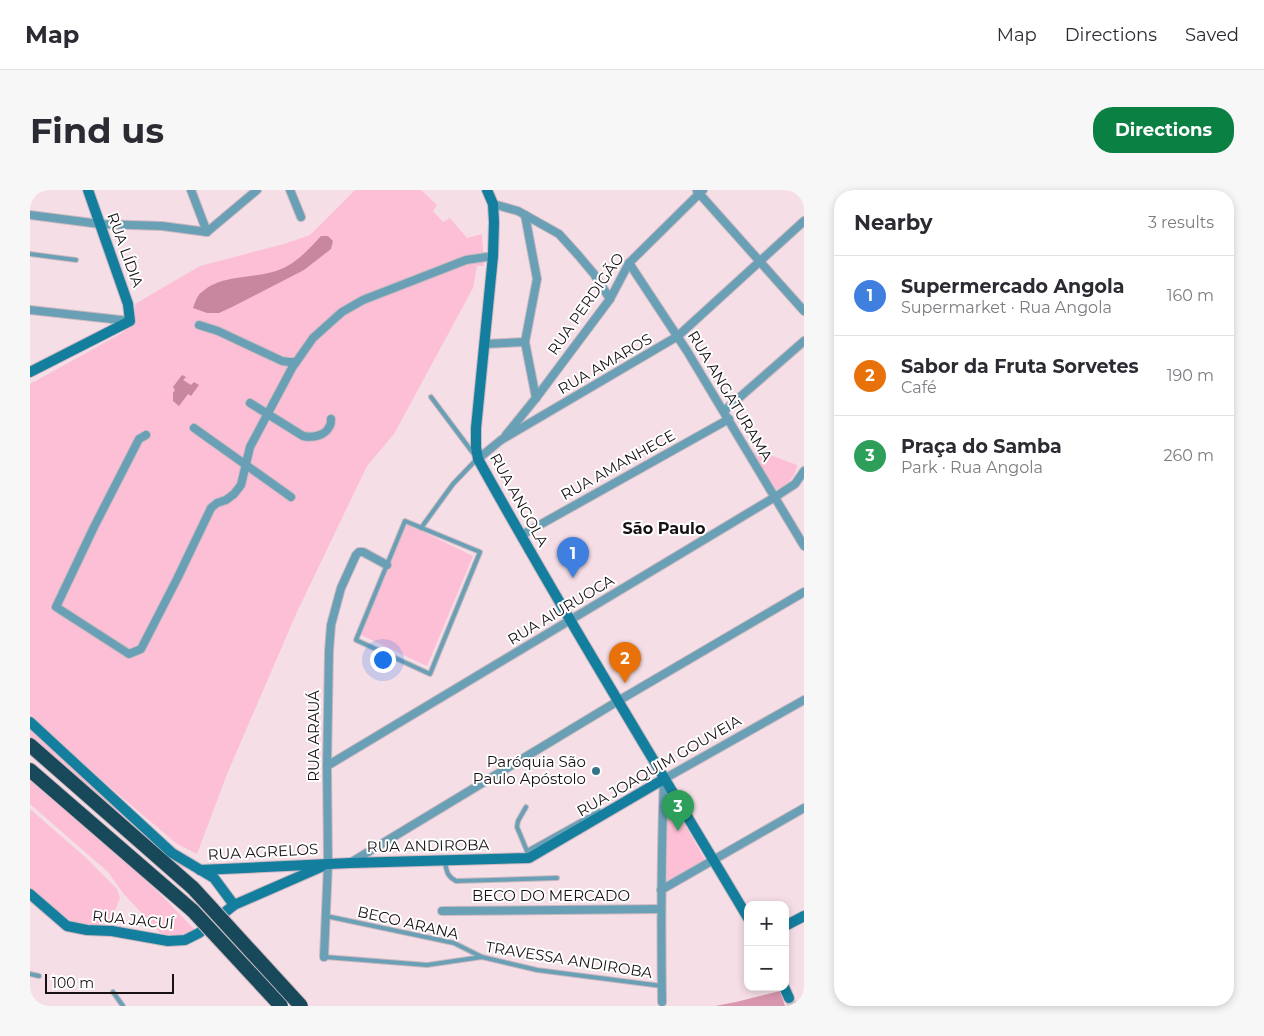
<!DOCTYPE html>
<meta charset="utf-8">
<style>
:root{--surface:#fff;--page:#f7f7f7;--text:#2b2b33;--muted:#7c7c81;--line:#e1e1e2;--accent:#0b8043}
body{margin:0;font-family:Montserrat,sans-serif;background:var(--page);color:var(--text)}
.controls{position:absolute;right:15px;bottom:15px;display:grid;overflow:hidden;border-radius:10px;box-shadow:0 2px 8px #0003}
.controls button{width:45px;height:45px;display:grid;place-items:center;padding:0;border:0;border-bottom:1px solid var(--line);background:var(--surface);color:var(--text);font:25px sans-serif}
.scale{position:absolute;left:15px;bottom:12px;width:129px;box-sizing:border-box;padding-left:5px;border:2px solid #181113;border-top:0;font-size:14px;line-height:18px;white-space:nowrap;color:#181113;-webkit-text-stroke:4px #fff;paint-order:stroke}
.you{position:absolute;left:352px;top:469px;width:18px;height:18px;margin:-12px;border:4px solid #fff;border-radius:50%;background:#1a73e8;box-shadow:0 0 0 8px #1a73e833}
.badge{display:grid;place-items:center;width:32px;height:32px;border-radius:50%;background:var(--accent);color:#fff;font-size:16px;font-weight:700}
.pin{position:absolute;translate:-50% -41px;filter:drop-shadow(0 1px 2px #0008)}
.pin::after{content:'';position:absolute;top:26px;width:18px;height:15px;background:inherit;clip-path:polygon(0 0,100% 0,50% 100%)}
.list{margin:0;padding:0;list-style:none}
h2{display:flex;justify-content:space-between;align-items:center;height:65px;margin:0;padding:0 20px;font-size:21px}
h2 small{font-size:16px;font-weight:400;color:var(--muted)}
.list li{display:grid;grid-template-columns:32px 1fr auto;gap:15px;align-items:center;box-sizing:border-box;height:80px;padding:0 20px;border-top:1px solid var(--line)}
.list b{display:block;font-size:19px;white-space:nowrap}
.list p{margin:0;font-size:16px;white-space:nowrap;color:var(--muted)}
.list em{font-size:16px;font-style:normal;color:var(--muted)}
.map{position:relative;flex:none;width:774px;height:816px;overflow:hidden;border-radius:20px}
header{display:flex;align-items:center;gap:30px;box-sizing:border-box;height:70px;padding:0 25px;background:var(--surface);border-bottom:1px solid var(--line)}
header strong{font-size:24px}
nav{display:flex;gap:28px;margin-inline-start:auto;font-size:18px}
.intro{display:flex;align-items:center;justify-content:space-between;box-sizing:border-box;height:120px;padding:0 30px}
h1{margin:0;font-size:35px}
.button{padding:12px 22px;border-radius:20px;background:var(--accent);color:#fff;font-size:18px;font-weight:700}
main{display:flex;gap:30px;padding:0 30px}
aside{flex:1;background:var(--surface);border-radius:20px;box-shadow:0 2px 8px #0003}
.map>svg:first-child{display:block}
.green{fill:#fcbfd5}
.forest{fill:#d996af}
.water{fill:#c8869f}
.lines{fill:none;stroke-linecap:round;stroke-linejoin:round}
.secondary-tunnel{stroke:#d4bfc6;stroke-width:10;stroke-dasharray:10 5;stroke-linecap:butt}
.lane-casing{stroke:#cdb9c0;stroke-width:6}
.street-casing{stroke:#cdb9c0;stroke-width:10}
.secondary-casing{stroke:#cdb9c0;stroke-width:12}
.highway-casing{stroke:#cdb9c0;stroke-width:16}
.lane{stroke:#6aa0b6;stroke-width:4}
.street{stroke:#6aa0b6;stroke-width:8}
.secondary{stroke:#147e9e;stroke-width:10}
.highway{stroke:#18495a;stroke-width:14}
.highway-bridge-casing{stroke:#cdb9c0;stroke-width:16;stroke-linecap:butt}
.highway-bridge{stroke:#18495a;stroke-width:14}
.poi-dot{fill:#367389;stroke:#fff;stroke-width:2}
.labels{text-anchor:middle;stroke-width:4;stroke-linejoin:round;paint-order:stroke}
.street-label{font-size:15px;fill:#181113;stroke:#fff}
.poi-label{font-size:15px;fill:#181113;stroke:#fff;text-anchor:end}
.neighbourhood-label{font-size:16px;font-weight:bold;fill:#181113;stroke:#fff}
</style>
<header>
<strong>Map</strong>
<nav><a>Map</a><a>Directions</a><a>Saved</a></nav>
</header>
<div class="intro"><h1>Find us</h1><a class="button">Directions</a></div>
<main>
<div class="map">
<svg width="774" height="816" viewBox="0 0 774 816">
<rect width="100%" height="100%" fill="#f5dee6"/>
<!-- green -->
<g class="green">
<polygon points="325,0 391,0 407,15 403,21 413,32 420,28 437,48 452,44 454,76 447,76 443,98 364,244 337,276 266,424 197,584 167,664 147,654 74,592 0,525 0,194 92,143 105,132 105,114 170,76 254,54 280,45"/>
<path d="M727,260L767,275C765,288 757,296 745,300L723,263Z"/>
<polygon points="375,333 443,366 397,476 331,445"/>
<polygon points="0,540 136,664 166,682 136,671 0,551"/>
<polygon points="0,587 78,653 136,710 164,739 156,745 132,745 93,703 78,682 0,614"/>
<polygon points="639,610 641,610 675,670 637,694 637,611"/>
<path d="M0,619L55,667L87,699L90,708L81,731C77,732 71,735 66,736C39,738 18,714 0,698Z"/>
</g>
<!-- forest -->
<polygon class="forest" points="750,801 755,816 685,816 706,812"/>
<!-- water -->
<g class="water">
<path d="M291,46H298L303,51L301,59L274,80L202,117L189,123H177L163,118C165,113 167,105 172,102C192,84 222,89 246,81C265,75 278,60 291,46Z"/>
<polygon points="152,185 156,187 153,190 161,195 164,192 169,195 161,206 158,204 149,216 143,211 143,203 145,200 143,197"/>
</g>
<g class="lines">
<!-- secondary-tunnel -->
<polyline class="secondary-tunnel" points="759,808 762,816"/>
<!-- lane casing -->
<g class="lane-casing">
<g id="lane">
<polyline points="0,64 46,70"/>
<polyline points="401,207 443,263"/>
<polygon points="375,331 450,362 400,484 326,450"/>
<polyline points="391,338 423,294 446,270"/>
<polyline points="496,617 488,631 487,637 497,661"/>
<polyline points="499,666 497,661 569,621"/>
<path d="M415,673C417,682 417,686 426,691L527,688"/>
<polyline points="296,726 424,753 452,767"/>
<polyline points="295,767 397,775 452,767 507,780 632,796"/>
<polyline points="0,784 9,786"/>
<polyline points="83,802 93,816"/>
<polyline points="0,812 4,813"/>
</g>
</g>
<!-- street casing -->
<g class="street-casing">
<g id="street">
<polyline points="161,0 177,42"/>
<polyline points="260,0 271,27"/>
<polyline points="667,1 774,121"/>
<polyline points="463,14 488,21 529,44 548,65 564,84 580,109"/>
<polyline points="0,25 70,34 132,36 177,42 227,0"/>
<polyline points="495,25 507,89 495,152 506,208"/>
<polyline points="599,73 657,161 774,356"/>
<polyline points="0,120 100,131"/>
<polyline points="169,135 188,141 252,171 259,172 266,172"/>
<polyline points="455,154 495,152"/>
<path d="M220,213L273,246C282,248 295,246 299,237C301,235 301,232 301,229"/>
<polyline points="694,221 774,151"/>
<polyline points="164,238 261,307"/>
<polyline points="116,245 109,249 64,337 26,417 99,464 111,459 147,389 181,318 187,313 196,310 204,304 211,295 220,257 262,178 283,148 312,122 333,110 436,70 463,66"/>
<polyline points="476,245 506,208 580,109 599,73 673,0"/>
<polyline points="448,269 471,250 648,146 774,31"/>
<polyline points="491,346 497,342 699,229"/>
<polyline points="297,576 745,307 765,294 774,281"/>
<polyline points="320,673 588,511 774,402"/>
<polyline points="631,700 774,618"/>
<polyline points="412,721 631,719"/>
<polyline points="294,767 298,674 297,576 299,461 301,435 311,398 326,365 329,362 333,362 357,375"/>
<path d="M632,812C631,738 631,664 634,589L774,510"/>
</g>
</g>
<!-- secondary casing -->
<g class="secondary-casing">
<g id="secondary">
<path d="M457,0L463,14L464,32L463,66L446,238V257L448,269C534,424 627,575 718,728"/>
<polyline points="0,182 100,131 98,114 58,0"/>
<polyline points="0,532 142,663 184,688 204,715"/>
<polyline points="170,680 320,673 499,668 634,589"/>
<polyline points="0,704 37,736 57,740 82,741 138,751 155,750 169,743 204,715 291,677"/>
<polyline points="755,736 774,726"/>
<polyline points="754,797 759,808"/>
</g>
</g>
<!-- highway casing -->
<g class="highway-casing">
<g id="highway">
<polyline points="0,555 163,698"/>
<polyline points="0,580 163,721"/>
</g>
</g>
<!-- lane -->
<use href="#lane" class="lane"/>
<!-- street -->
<use href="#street" class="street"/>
<!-- secondary -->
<use href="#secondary" class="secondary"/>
<!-- highway -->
<use href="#highway" class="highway"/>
<!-- highway-bridge casing -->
<g class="highway-bridge-casing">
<g id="highway-bridge">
<polyline points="163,698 271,816"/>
<polyline points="163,721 251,816"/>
</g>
</g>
<!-- highway-bridge -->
<use href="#highway-bridge" class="highway-bridge"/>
</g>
<!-- markers -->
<circle class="poi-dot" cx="566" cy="581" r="5"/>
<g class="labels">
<!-- street labels -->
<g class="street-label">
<text transform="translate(95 60) rotate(70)" y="5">RUA LÍDIA</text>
<text transform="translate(556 114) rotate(-55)" y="5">RUA PERDIGÃO</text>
<text transform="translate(575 174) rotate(-30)" y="5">RUA AMAROS</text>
<text transform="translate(700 206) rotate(59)" y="5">RUA ANGATURAMA</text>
<text transform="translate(588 275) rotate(-29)" y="5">RUA AMANHECE</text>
<text transform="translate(489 310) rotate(61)" y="5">RUA ANGOLA</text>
<text transform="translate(531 420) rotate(-31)" y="5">RUA AIURUOCA</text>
<text transform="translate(284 546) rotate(-90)" y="5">RUA ARAUÁ</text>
<text transform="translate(629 576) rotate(-30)" y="5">RUA JOAQUIM GOUVEIA</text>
<text transform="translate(398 656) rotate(-1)" y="5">RUA ANDIROBA</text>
<text transform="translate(233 662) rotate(-3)" y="5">RUA AGRELOS</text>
<text x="521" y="711">BECO DO MERCADO</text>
<text transform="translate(103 730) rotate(6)" y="5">RUA JACUÍ</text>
<text transform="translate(378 733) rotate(13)" y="5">BECO ARANA</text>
<text transform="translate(539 770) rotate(9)" y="5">TRAVESSA ANDIROBA</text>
</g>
<!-- poi labels -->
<g class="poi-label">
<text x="556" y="577">Paróquia São<tspan x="556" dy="17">Paulo Apóstolo</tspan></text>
</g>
<!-- neighbourhood labels -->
<g class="neighbourhood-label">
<text x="634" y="344">São Paulo</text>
</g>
</g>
</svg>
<div class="controls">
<button>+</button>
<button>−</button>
</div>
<div class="scale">100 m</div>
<div class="you"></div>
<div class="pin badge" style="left:543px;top:388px;background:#3f7fe0">1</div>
<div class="pin badge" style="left:595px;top:493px;background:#e8710a">2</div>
<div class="pin badge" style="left:648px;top:641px;background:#2e9e5b">3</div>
</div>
<aside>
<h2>Nearby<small>3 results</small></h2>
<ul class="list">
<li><span class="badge" style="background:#3f7fe0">1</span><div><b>Supermercado Angola</b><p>Supermarket · Rua Angola</p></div><em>160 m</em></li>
<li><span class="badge" style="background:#e8710a">2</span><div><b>Sabor da Fruta Sorvetes</b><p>Café</p></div><em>190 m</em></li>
<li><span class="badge" style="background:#2e9e5b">3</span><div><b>Praça do Samba</b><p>Park · Rua Angola</p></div><em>260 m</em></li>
</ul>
</aside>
</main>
